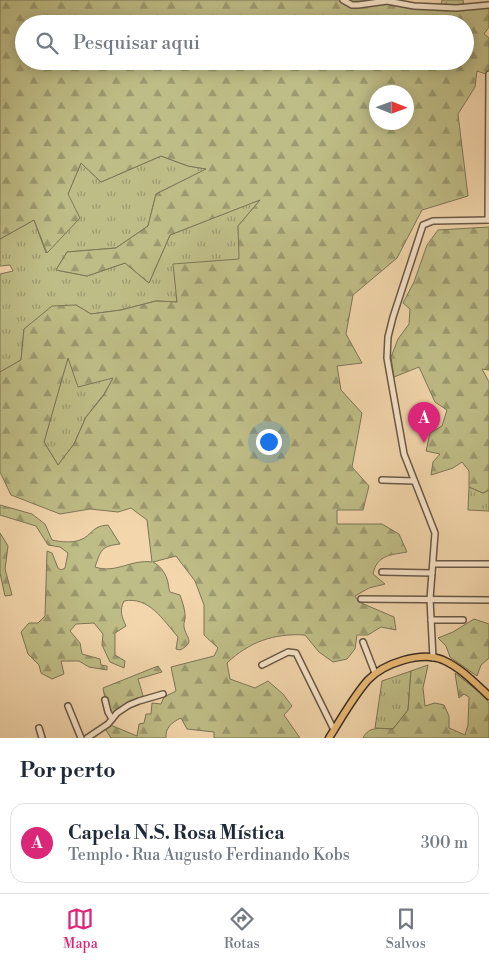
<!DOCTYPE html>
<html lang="pt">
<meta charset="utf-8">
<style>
:root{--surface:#fff;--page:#f2f2f3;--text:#1f2937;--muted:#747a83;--line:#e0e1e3;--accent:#db2777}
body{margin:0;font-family:"Libre Bodoni",serif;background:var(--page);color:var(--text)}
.compass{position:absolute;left:369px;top:85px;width:45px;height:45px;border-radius:50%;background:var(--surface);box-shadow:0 2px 12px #0003;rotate:91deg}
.you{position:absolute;left:268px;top:441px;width:18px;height:18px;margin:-12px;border:4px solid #fff;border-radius:50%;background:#1a73e8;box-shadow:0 0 0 8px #1a73e833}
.badge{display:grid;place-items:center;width:32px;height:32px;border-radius:50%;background:var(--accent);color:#fff;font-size:16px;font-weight:700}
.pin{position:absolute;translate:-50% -41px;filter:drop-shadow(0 1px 2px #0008)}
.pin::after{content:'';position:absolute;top:26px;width:18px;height:15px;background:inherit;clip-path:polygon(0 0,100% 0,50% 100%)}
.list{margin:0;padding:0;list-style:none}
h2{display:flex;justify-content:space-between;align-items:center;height:65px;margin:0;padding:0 20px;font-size:21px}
h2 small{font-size:16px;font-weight:400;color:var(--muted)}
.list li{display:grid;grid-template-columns:32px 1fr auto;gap:15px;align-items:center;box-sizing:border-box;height:80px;margin:0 10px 10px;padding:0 10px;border:1px solid var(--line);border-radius:15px}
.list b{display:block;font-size:19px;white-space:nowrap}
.list p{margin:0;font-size:16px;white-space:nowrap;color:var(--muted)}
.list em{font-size:16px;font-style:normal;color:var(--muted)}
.icon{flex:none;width:28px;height:28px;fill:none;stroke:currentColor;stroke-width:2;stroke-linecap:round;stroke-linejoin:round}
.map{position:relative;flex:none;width:489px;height:738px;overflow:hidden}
.search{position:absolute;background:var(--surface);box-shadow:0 2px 12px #0003;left:15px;right:15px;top:15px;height:55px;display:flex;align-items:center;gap:12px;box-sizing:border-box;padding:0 18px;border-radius:28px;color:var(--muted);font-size:19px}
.sheet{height:155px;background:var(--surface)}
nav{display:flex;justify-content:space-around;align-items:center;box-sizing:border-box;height:70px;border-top:1px solid var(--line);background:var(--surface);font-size:14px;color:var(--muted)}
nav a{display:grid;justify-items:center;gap:2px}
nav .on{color:var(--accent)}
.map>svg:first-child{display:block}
.grass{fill:url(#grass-tufts);stroke:#7d7656}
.forest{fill:url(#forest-firs);stroke:#7d7656;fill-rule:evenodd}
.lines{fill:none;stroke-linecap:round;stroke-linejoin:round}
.minor-casing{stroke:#695846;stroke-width:8}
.major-casing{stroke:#3b2e24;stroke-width:9}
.minor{stroke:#f7e4c9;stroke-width:5}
.major{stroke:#eabb76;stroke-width:6}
</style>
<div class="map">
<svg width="489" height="738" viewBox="0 0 489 738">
<defs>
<pattern id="grass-tufts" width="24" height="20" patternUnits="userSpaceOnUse" patternTransform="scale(1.25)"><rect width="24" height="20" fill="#bfbd87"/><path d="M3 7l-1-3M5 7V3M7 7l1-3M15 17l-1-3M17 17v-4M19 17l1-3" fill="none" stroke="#9c9a6e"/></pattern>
<pattern id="forest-firs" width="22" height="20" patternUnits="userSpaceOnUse" patternTransform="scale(1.25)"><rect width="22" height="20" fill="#bfbd87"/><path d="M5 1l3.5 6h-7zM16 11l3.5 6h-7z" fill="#9c9a6e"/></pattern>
</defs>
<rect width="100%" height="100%" fill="#f3d6ac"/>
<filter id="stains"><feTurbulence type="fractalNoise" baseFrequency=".004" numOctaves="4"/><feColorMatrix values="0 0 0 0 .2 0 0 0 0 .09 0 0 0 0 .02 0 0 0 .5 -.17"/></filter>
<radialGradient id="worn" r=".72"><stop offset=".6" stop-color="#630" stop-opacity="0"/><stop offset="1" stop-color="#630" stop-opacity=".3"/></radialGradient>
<!-- grass -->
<g class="grass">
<polygon points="161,156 188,166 207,169 156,194 148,226 116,248 67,252 56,270 87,276 125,263 149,283 170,235 261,199 238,226 240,259 176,295 177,302 156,301 121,310 91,314 76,305 24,329 21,360 0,372 0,274 13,271 10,265 0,266 0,239 34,220 46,253 68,194 81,163 101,182"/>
<polygon points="68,357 114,377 104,394 86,417 74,444 58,465 44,442"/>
<polygon points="469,487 483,493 489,490 489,511 468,510"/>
<polygon points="411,671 408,710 393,729 375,728 382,681"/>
</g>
<!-- forest -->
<g class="forest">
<path d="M0,0H372L371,3L381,1L441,6L442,0H463L464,8L489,5V27L484,34L489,38V92V75L477,71L475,87L458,114L468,196L422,210L397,258L353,295L346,334L362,363L337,366L341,390L362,413L352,467L369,486L363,510H337V524H382L399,534L407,552C390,555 377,555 373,574L385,584L369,588L355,596L359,602L394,617L396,630L381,627L368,635H357L355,649L347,659L333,662L319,652L305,635C274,633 249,642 227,663L230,679L255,688L268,681L283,694L292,706L284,715L300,738H214V732L187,729L181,718C172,722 165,728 166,738H111L104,727L108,724L137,736L139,724L144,723L146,714H151L152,703L161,704L164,697L176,691L171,667L214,656L218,648L204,635V605L195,581L176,556L153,562C159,565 165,572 167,579C169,584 168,587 170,592L180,595C182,601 185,609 185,615C186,619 183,623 184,627C186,638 196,642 180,650L176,649L178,637C163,620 149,596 124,601C119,611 122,617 126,626L115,633V655L125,661L124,668L110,662L102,645L103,634L94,623L76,624L70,631L80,643L82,654L100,659L101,665L107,666V670L89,667L79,661H61L64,674L52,679L41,673L39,665L28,654L21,632L29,623H38L45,616L47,551L52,553L58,568L61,570L65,568L68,553L60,547L48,545L36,526L0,515V505L32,514L45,524L52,540C60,542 72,543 80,540C93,535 91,526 108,525L120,544C101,546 101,550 95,567C116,574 131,559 152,562L147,520L131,508L118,512L90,509L60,514L11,495L0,472V372L21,360L24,329L52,306L76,305L91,314L121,310L156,301L177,302L173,264L239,259L238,226L260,200L170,235L149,283L125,263L87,276L56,270L67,252L116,248L148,226L156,194L206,169L188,166L161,156L101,182L81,163L68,194L80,218L47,253L34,220L0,239ZM24,24H465V61H24ZM376,92H406V122H376ZM68,358L78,387L113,378L104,395L86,417L74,444L58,465L44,442Z"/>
<polygon points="489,227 489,370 482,369 489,382 489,490 483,493 469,487 469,471 462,462 453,468 431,475 433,462 440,454 426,451 430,433 442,426 447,410 435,402 419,367 394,377 391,357 398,339 409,324 410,309 403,303 414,282 427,245 438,230"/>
<polygon points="0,533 8,546 5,569 12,595 5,596 0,573"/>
<polygon points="474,619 489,624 489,658 481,665 477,676 450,657 446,646 438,638 453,632"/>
<path d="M428,665L423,688L425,706L435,703L444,705L449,716V728L465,735L468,725L469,697L464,694L459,698L455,673L483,695L489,703V738H363C369,725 382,729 393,729L408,710L411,671Z"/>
<polygon points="158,666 162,672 138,679 144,699 112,719 107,709 103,688"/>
</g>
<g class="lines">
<!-- minor casing -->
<g class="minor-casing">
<g id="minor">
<polyline points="343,0 352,5 358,5 387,1 414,6 456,8 489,5"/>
<polyline points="488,220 489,74"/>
<polyline points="382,480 414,481"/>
<polyline points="433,564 489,564"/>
<polyline points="382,572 432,573"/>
<polyline points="361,599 489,600"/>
<polyline points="431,620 463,620"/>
<polyline points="363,642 375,673"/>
<polyline points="433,658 430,599 435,533 404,454 387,358 388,337 393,317 423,225 433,221 489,220"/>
<polyline points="262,665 288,652 296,653 334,730"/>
<polyline points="105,700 108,712 112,719"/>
<polyline points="68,706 81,738"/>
<polyline points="39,728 42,738"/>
<polyline points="87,738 108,724 117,713 129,705 139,701 163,694"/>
</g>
</g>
<!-- major casing -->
<g class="major-casing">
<path id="major" d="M329,738C341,719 353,697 368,680C384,663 421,651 443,660C461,668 475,683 489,696"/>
</g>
<!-- minor -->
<use href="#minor" class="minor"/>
<!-- major -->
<use href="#major" class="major"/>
</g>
<rect width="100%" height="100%" filter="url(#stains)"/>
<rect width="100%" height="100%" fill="url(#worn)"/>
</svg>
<svg class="compass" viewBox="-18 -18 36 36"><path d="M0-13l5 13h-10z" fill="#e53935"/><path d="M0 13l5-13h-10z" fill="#747a83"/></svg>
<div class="you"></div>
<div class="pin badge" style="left:424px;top:443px">A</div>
<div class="search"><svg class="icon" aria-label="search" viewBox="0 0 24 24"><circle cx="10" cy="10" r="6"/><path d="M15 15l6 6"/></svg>Pesquisar aqui</div>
</div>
<section class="sheet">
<h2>Por perto<small></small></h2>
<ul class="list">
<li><span class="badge">A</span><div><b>Capela N.S. Rosa Mística</b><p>Templo · Rua Augusto Ferdinando Kobs</p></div><em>300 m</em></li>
</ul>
</section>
<nav>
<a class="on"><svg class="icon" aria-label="map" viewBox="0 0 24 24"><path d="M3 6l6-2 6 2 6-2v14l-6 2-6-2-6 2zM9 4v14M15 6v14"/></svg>Mapa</a>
<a><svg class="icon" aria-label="directions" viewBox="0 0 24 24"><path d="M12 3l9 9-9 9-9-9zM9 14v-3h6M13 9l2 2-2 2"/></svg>Rotas</a>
<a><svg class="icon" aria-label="saved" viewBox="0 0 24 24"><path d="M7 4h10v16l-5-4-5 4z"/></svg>Salvos</a>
</nav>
